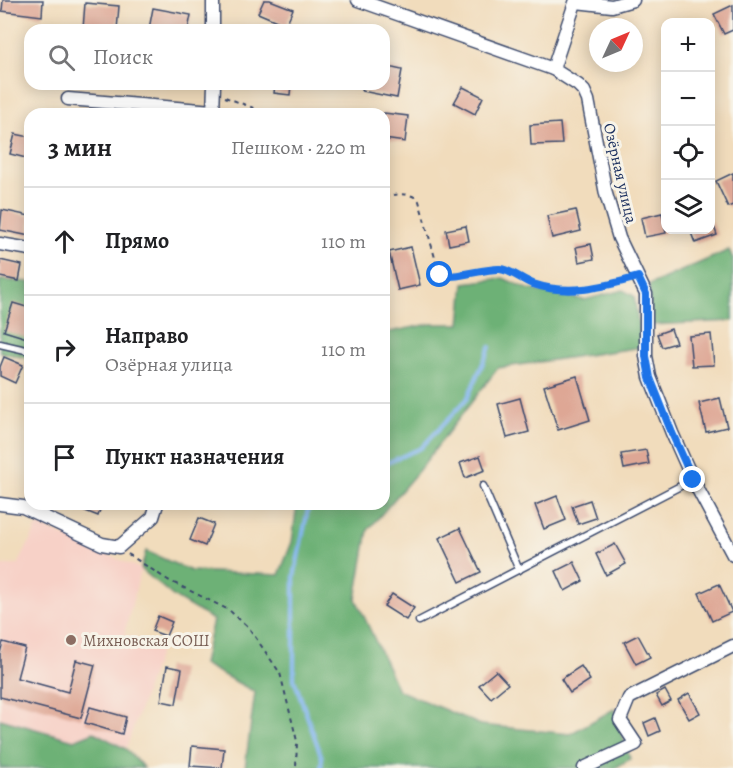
<!DOCTYPE html>
<html lang="ru">
<meta charset="utf-8">
<style>
:root{--surface:#fff;--page:#f6f6f6;--text:#202124;--muted:#757577;--line:#e0e0e0}
body{margin:0;font-family:Alegreya,serif;background:var(--page);color:var(--text)}
.controls{position:absolute;right:18px;top:18px;display:grid;overflow:hidden;border-radius:12px;box-shadow:0 3px 15px #0003}
.controls button{width:54px;height:54px;display:grid;place-items:center;padding:0;border:0;border-bottom:2px solid var(--line);background:var(--surface);color:var(--text);font:30px sans-serif}
.compass{position:absolute;left:589px;top:18px;width:54px;height:54px;border-radius:50%;background:var(--surface);box-shadow:0 3px 15px #0003;rotate:46deg}
.stop{position:absolute;width:18px;height:18px;margin:-14px;border:4px solid #1a73e8;border-radius:50%;background:#fff}
.stop.end{background:#1a73e8;border-color:#fff;box-shadow:0 2px 6px #0008}
.list{margin:0;padding:0;list-style:none}
h2{display:flex;justify-content:space-between;align-items:center;height:78px;margin:0;padding:0 24px;font-size:26px}
h2 small{font-size:20px;font-weight:400;color:var(--muted)}
.list li{display:grid;grid-template-columns:39px 1fr auto;gap:18px;align-items:center;box-sizing:border-box;height:108px;padding:0 24px;border-top:2px solid var(--line)}
.list b{display:block;font-size:22px;white-space:nowrap}
.list p{margin:0;font-size:20px;white-space:nowrap;color:var(--muted)}
.list em{font-size:20px;font-style:normal;color:var(--muted)}
.icon{flex:none;width:33px;height:33px;fill:none;stroke:currentColor;stroke-width:2;stroke-linecap:round;stroke-linejoin:round}
.map{position:relative;flex:none;width:733px;height:768px;overflow:hidden}
.search{position:absolute;background:var(--surface);box-shadow:0 3px 15px #0003;left:24px;top:24px;width:366px;height:66px;display:flex;align-items:center;gap:15px;box-sizing:border-box;padding:0 21px;border-radius:18px;color:var(--muted);font-size:22px}
.panel{position:absolute;background:var(--surface);box-shadow:0 3px 15px #0003;left:24px;top:108px;width:366px;height:402px;border-radius:18px}
.map>svg:first-child{display:block}
.built{fill:#f7d1c7}
.forest{fill:#6db176;stroke:#44706a;stroke-width:1.5}
.lines{fill:none;stroke-linecap:round;stroke-linejoin:round}
.stream{stroke:#83b6f0;stroke-width:4}
.building{fill:#dea795}
.lane-casing{stroke:#3b496c;stroke-width:9}
.street-casing{stroke:#3b496c;stroke-width:15}
.path{stroke:#3b496c;stroke-width:2;stroke-dasharray:4.5 4.5;stroke-linecap:butt}
.lane{stroke:#fff;stroke-width:6}
.street{stroke:#fff;stroke-width:12}
.route{stroke:#1a73e8;stroke-width:8}
.education-dot{fill:#8d6e63;stroke:#f7f3e8;stroke-width:2}
.labels{text-anchor:middle;stroke-width:6;stroke-linejoin:round;paint-order:stroke}
.street-label{font-size:16px;fill:#1b2f5e;stroke:#f7f3e8}
.education-label{font-size:16px;fill:#785e54;stroke:#f7f3e8;text-anchor:start}
</style>
<div class="map">
<svg width="733" height="768" viewBox="0 0 733 768">
<rect width="100%" height="100%" fill="#f7f3e8"/>
<filter id="ink" filterUnits="userSpaceOnUse"><feTurbulence type="fractalNoise" baseFrequency=".0167" numOctaves="2"/><feDisplacementMap in="SourceGraphic" scale="12" xChannelSelector="R" yChannelSelector="G"/><feConvolveMatrix kernelMatrix="1 2 1 2 8 2 1 2 1" color-interpolation-filters="sRGB"/></filter>
<filter id="wash" filterUnits="userSpaceOnUse"><feTurbulence type="fractalNoise" baseFrequency=".008" numOctaves="4" result="noise"/><feDisplacementMap in="SourceGraphic" scale="24" xChannelSelector="R" yChannelSelector="G"/><feGaussianBlur stdDeviation="1.35" result="paint"/><feColorMatrix in="noise" values="0 0 0 0 0 0 0 0 0 0 0 0 0 0 0 0 0 1.4 0 .05"/><feComposite in="paint" operator="in"/></filter>
<g filter="url(#wash)">
<rect width="100%" height="100%" fill="#f1dcbc"/>
<!-- built -->
<polygon class="built" points="38,525 141,569 124,635 162,645 126,749 94,732 74,740 0,719 0,565 18,565"/>
<!-- forest -->
<g class="forest">
<polygon points="729,250 733,259 733,321 651,325 649,285"/>
<polygon points="503,278 528,289 584,300 623,290 634,296 642,347 498,368 419,470 368,530 356,599 398,690 481,725 570,734 614,709 630,759 615,768 245,768 255,692 203,664 213,620 174,597 141,569 146,551 191,571 279,575 292,542 297,504 384,504 384,333 430,324 460,324 464,283"/>
<polygon points="0,280 30,282 30,359 0,352"/>
<polygon points="0,719 74,740 94,732 126,749 144,768 0,768"/>
</g>
<g class="lines">
<!-- stream -->
<g class="stream">
<polyline points="384,464 421,448 467,399 490,347"/>
<polyline points="309,504 294,577 294,679 322,758 321,768"/>
</g>
</g>
<g id="blocks">
<!-- building -->
<g class="building">
<polygon points="3,0 43,0 42,16 2,11"/>
<polygon points="264,0 270,0 293,9 286,25 258,13"/>
<polygon points="85,3 119,6 117,30 83,29"/>
<polygon points="733,5 733,30 724,34 714,14"/>
<polygon points="153,8 191,15 188,30 149,29"/>
<polygon points="384,66 402,70 397,98 362,91 364,84 384,84"/>
<polygon points="275,84 291,84 290,95 274,93"/>
<polygon points="463,87 483,97 475,114 454,103"/>
<polygon points="384,113 408,116 405,142 384,139"/>
<polygon points="560,123 562,144 531,145 530,125"/>
<polygon points="15,134 30,137 30,159 10,154"/>
<polygon points="733,173 733,205 728,207 716,181"/>
<polygon points="2,210 30,216 30,236 0,230"/>
<polygon points="576,210 581,231 552,238 547,216"/>
<polygon points="662,213 666,233 645,237 641,218"/>
<polygon points="711,218 717,235 695,243 690,230 710,230"/>
<polygon points="466,226 469,241 449,245 446,230"/>
<polygon points="591,244 594,259 579,262 576,247"/>
<polygon points="411,247 420,285 398,290 389,252"/>
<polygon points="0,260 22,265 19,281 0,277"/>
<polygon points="13,303 30,308 30,339 4,331"/>
<polygon points="671,329 676,343 662,347 657,334"/>
<polygon points="711,334 714,365 692,366 689,336"/>
<polygon points="4,357 23,365 15,383 0,376 0,367"/>
<polygon points="577,376 590,420 558,430 544,386"/>
<polygon points="520,398 529,432 507,438 498,404"/>
<polygon points="720,398 727,427 706,432 699,403"/>
<polygon points="646,450 649,464 624,469 621,454"/>
<polygon points="480,456 485,470 465,478 460,463"/>
<polygon points="557,496 566,520 544,529 535,505"/>
<polygon points="590,500 596,518 578,524 572,506"/>
<polygon points="68,504 102,504 98,516"/>
<polygon points="199,518 214,524 205,546 190,540"/>
<polygon points="460,528 481,572 460,582 439,538"/>
<polygon points="615,544 626,564 606,575 596,554"/>
<polygon points="574,562 583,581 565,591 556,571"/>
<polygon points="719,584 732,612 712,621 699,593"/>
<polygon points="392,594 414,608 406,620 384,606"/>
<polygon points="158,616 172,622 166,636 152,631"/>
<polygon points="638,635 650,657 636,664 624,642"/>
<polygon points="3,642 25,648 17,678 68,692 76,660 95,665 81,718 0,697 0,653"/>
<polygon points="167,666 182,669 176,704 161,701"/>
<polygon points="581,666 590,680 570,693 561,679"/>
<polygon points="496,671 508,684 491,698 479,685"/>
<polygon points="665,690 671,701 662,706 656,695"/>
<polygon points="689,693 700,713 689,719 678,700"/>
<polygon points="90,707 126,717 122,734 85,723"/>
<polygon points="655,718 660,731 649,736 644,723"/>
<polygon points="192,746 224,749 222,768 190,766"/>
</g>
</g>
</g>
<g filter="url(#ink)">
<use href="#blocks" fill-opacity="0" stroke="#3b496c" stroke-width="1.5"/>
<g class="lines">
<!-- lane casing -->
<g class="lane-casing">
<g id="lane">
<polyline points="0,344 30,351"/>
<polyline points="483,486 519,570"/>
<polyline points="419,621 692,480"/>
</g>
</g>
<!-- street casing -->
<g class="street-casing">
<g id="street">
<polyline points="213,0 213,30"/>
<polyline points="358,0 553,69 578,85 584,91 588,100 606,194 619,238 646,294 646,356 650,377 672,433 693,480 733,555"/>
<polyline points="576,2 612,6 633,0"/>
<polyline points="553,69 576,0"/>
<polyline points="68,99 213,111"/>
<polyline points="213,114 214,84"/>
<polyline points="0,244 30,249"/>
<polyline points="0,504 23,507 102,544 119,547 153,517 157,504"/>
<polyline points="584,768 636,744 620,720 629,698 733,646"/>
</g>
</g>
<!-- path -->
<g class="path">
<polyline points="225,97 269,114"/>
<path d="M384,196C395,195 411,191 419,201L439,272L444,277L502,269L532,284L571,291L625,280"/>
<polyline points="128,554 168,580 229,610 249,628 280,673 297,741 296,768"/>
</g>
<!-- lane -->
<use href="#lane" class="lane"/>
<!-- street -->
<use href="#street" class="street"/>
</g>
</g>
<g class="lines" filter="url(#ink)">
<!-- route -->
<path class="route" d="M440,275C450,280 485,268 500,269C511,270 522,280 533,284C569,296 603,287 638,277L646,294V356L650,378L672,433L693,480"/>
</g>
<!-- markers -->
<circle class="education-dot" cx="71" cy="640" r="6"/>
<g class="labels">
<!-- street labels -->
<g class="street-label">
<text transform="translate(621 173) rotate(77)" y="6">Озёрная улица</text>
</g>
<!-- education labels -->
<g class="education-label">
<text x="83" y="646">Михновская СОШ</text>
</g>
</g>
</svg>
<div class="controls">
<button>+</button>
<button>−</button>
<button><svg class="icon" aria-label="locate" viewBox="0 0 24 24"><circle cx="12" cy="12" r="6"/><path d="M12 2v4M12 18v4M2 12h4M18 12h4"/></svg></button>
<button><svg class="icon" aria-label="layers" viewBox="0 0 24 24"><path d="M12 4l9 5-9 5-9-5zM3 14l9 5 9-5"/></svg></button>
</div>
<svg class="compass" viewBox="-18 -18 36 36"><path d="M0-13l5 13h-10z" fill="#e53935"/><path d="M0 13l5-13h-10z" fill="#757577"/></svg>
<div class="stop" style="left:440px;top:275px"></div>
<div class="stop end" style="left:693px;top:480px"></div>
<div class="search"><svg class="icon" aria-label="search" viewBox="0 0 24 24"><circle cx="10" cy="10" r="6"/><path d="M15 15l6 6"/></svg>Поиск</div>
<section class="panel">
<h2>3 мин<small>Пешком · 220 m</small></h2>
<ul class="list">
<li><svg class="icon" aria-label="ahead" viewBox="0 0 24 24"><path d="M12 20V5M6 11l6-6 6 6"/></svg><div><b>Прямо</b></div><em>110 m</em></li>
<li><svg class="icon" aria-label="right" viewBox="0 0 24 24"><path d="M7 20v-9h11M14 6l5 5-5 5"/></svg><div><b>Направо</b><p>Озёрная улица</p></div><em>110 m</em></li>
<li><svg class="icon" aria-label="arrive" viewBox="0 0 24 24"><path d="M6 21V4h12l-3 4 3 4H6"/></svg><div><b>Пункт назначения</b></div></li>
</ul>
</section>
</div>
